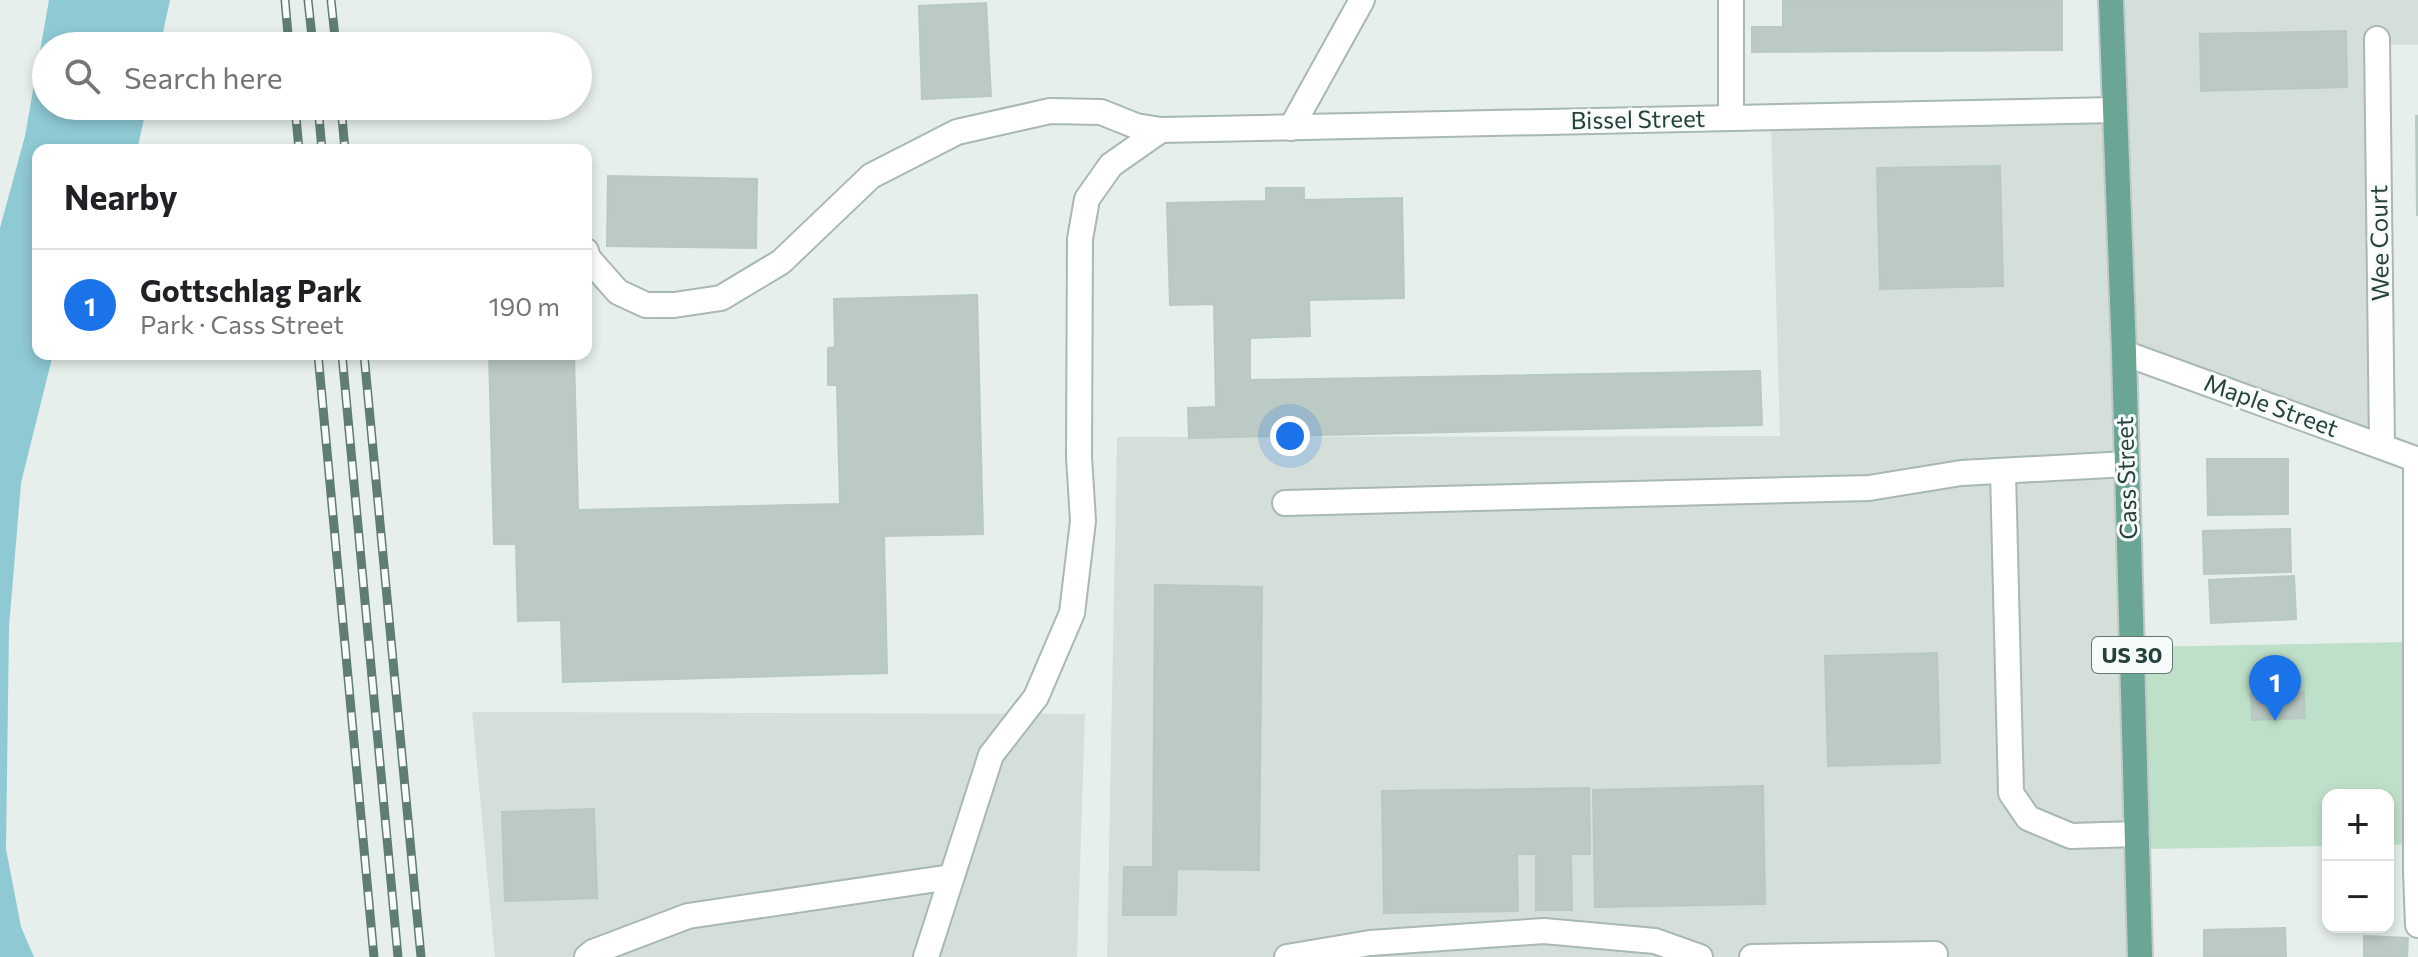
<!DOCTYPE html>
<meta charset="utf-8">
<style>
:root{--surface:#fff;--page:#f2f2f2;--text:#202124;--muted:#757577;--line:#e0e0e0;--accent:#1a73e8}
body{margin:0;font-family:Commissioner,sans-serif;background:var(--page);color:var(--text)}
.controls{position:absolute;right:24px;bottom:24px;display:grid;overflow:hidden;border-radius:16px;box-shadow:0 4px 12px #0003}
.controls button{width:72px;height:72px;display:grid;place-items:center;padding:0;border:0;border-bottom:2px solid var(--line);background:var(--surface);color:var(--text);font:40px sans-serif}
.you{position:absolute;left:1290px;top:436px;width:28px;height:28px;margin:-20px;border:6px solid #fff;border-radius:50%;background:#1a73e8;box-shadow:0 0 0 12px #1a73e833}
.badge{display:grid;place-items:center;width:52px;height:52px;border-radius:50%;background:var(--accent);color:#fff;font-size:26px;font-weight:700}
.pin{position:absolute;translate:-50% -66px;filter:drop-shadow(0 2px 4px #0008)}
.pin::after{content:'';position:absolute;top:42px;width:28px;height:24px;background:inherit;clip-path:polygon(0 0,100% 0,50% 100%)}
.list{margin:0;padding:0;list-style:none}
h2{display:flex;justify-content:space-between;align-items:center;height:104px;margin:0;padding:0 32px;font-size:34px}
h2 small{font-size:26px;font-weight:400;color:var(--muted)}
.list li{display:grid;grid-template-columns:52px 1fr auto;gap:24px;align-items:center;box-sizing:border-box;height:112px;padding:0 32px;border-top:2px solid var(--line)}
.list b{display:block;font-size:30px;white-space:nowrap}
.list p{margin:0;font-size:26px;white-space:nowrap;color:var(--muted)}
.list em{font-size:26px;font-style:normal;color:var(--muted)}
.icon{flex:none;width:44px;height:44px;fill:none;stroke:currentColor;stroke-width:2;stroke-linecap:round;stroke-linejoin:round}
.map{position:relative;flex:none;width:2418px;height:957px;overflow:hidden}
.search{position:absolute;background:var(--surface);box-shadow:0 4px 12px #0003;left:32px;top:32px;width:560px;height:88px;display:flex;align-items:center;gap:20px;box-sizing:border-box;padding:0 28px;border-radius:44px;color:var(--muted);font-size:30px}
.panel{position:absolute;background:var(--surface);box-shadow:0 4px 12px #0003;left:32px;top:144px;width:560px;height:216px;border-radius:16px}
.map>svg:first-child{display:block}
.built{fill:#d4dfda}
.green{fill:#bfe0c8}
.water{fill:#8ec9d4}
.building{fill:#bbcac4;stroke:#b8c9c2;stroke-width:2}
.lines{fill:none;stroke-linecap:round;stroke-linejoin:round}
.minor-casing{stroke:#a8b8b2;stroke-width:28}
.major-casing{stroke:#c2cac8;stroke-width:28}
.minor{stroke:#fff;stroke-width:24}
.major{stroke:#6aa596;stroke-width:24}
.rail-casing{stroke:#5f7d75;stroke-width:9}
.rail{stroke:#f7fbf9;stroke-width:6;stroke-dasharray:18;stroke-linecap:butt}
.labels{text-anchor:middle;stroke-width:6;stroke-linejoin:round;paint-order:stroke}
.shield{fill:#f7fbf9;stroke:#637a73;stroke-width:2}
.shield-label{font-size:22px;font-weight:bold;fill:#24423a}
.street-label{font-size:24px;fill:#24423a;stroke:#f7fbf9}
</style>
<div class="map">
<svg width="2418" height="957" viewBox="0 0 2418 957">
<rect width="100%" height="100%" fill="#e6efeb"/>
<!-- built -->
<g class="built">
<polygon points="2115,0 2418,0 2418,45 2372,45 2378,441 2128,351"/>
<polygon points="2110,114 2131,957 1107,957 1117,437 1780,436 1771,122"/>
<polygon points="472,712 1085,714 1077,957 495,957"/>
</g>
<!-- green -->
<polygon class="green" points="2409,642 2410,844 2388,845 2388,795 2328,795 2328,846 2143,849 2138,647"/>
<!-- water -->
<polygon class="water" points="49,0 170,0 160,46 46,46 46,106 147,106 137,150 38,150 38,354 53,354 21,483 9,627 6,849 21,927 34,957 0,957 0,228 25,136"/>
<!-- building -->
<g class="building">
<polygon points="1783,0 2062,0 2062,50 1752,52 1752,27 1783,27"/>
<polygon points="986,3 991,96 922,99 919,6"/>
<polygon points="2346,31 2347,87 2201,91 2200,34"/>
<polygon points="2416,116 2418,116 2418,215 2417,215"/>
<polygon points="2000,166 2003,286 1880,289 1877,168"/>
<polygon points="608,176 757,179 756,248 607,246"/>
<polygon points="1266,188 1304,188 1304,200 1402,198 1404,298 1309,300 1310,336 1250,338 1250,380 1760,371 1762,425 1189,438 1188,408 1216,407 1214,304 1170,305 1167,203 1266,201"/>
<polygon points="977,295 983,534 884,536 887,673 563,682 561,620 518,621 516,544 494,544 489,354 574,354 578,510 840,504 837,385 828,385 828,348 835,347 834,299"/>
<polygon points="2207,459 2288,459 2288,514 2208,515"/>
<polygon points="2290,529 2291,572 2204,574 2203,531"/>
<polygon points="2294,576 2296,619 2211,623 2209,580"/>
<polygon points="1155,585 1262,587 1259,870 1177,869 1176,915 1123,915 1124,867 1153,867"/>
<polygon points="1937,653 1940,763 1828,766 1825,656"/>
<polygon points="2304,692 2305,718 2252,720 2251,694"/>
<polygon points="1763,786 1765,904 1595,907 1593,790"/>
<polygon points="1589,788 1590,854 1571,854 1572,910 1536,910 1536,854 1517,854 1518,911 1384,913 1382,791"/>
<polygon points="594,809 597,898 505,901 502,812"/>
<polygon points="2285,928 2286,957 2204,957 2204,930"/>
<polygon points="2364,936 2408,938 2407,957 2364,957"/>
</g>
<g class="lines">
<!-- minor casing -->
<g class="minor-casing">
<g id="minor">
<polyline points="1731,0 1731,118"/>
<polyline points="2377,39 2382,446"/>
<polyline points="1291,128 1362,0"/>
<polyline points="586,251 588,258 618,292 646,305 674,305 721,298 781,262 871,176 957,132 1050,111 1101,112 1136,126 1161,130 2114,110"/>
<polyline points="2124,353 2418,460"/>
<polyline points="2416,459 2416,872 2418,925"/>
<polyline points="2003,471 2011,793 2028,818 2071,836 2137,834"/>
<polyline points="1285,503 1869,488 1961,473 2127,464"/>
<polyline points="587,957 593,952 688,916 951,877"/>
<polyline points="926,957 991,755 1036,697 1072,613 1083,521 1079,457 1080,239 1087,199 1111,165 1161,130"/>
<polyline points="1287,957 1370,943 1544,931 1655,941 1700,957"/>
<polyline points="1752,957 1935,954"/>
</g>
</g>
<!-- major casing -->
<g class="major-casing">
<polyline id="major" points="2111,0 2124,353 2140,957"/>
</g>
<!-- minor -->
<use href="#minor" class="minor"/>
<!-- major -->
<use href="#major" class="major"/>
<!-- rail casing -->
<g class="rail-casing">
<g id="rail">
<polyline points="285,0 289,46"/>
<polyline points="308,0 313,46"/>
<polyline points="331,0 336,46"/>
<polyline points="295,106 299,150"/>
<polyline points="318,106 322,150"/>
<polyline points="341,106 345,150"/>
<polyline points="318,354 374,957"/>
<polyline points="342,354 398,957"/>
<polyline points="364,354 421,957"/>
</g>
</g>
<!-- rail -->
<use href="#rail" class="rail"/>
</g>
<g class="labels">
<!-- shield labels -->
<rect class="shield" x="2092" y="637" width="80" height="36" rx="6"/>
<g class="shield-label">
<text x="2132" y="663">US 30</text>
</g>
<!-- street labels -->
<g class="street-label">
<text transform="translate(1638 120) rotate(-1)" y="8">Bissel Street</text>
<text transform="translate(2380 243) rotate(-91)" y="8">Wee Court</text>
<text transform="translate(2271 406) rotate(20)" y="8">Maple Street</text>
<text transform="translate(2127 478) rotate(-92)" y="8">Cass Street</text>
</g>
</g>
</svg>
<div class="controls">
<button>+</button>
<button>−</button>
</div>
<div class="you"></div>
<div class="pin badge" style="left:2275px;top:721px">1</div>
<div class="search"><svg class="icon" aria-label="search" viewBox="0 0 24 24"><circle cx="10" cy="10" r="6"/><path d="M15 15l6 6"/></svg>Search here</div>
<section class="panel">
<h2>Nearby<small></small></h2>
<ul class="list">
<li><span class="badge">1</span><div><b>Gottschlag Park</b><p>Park · Cass Street</p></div><em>190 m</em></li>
</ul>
</section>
</div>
